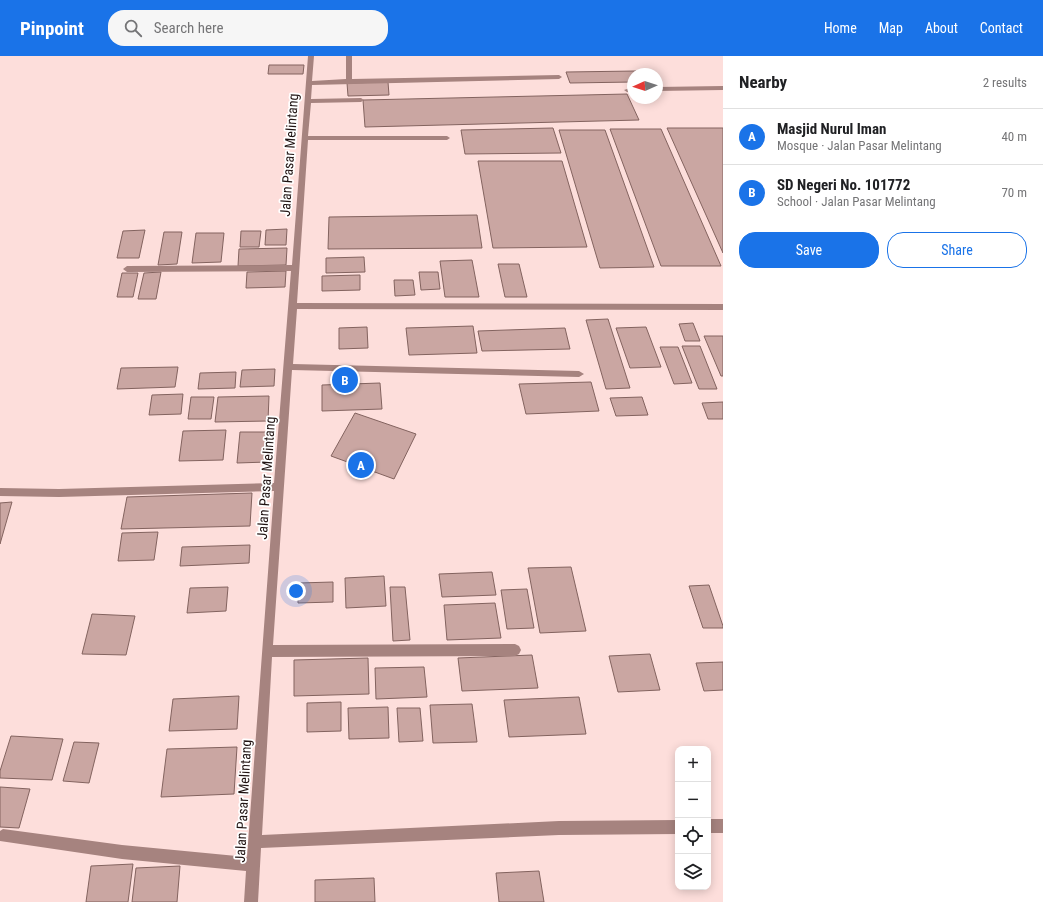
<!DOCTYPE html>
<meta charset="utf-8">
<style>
:root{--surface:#fff;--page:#f6f6f6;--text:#202124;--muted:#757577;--line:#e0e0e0;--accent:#1a73e8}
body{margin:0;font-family:"Roboto Condensed",sans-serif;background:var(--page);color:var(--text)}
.controls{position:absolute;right:12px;bottom:12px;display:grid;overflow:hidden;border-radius:8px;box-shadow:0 2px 10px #0003}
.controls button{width:36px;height:36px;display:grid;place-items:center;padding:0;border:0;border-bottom:1px solid var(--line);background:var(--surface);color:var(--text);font:20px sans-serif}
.compass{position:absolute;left:627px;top:12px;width:36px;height:36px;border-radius:50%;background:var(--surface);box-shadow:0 2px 10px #0003;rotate:267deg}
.you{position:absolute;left:296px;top:535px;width:14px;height:14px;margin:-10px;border:3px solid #fff;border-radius:50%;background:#1a73e8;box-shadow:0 0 0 6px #1a73e833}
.badge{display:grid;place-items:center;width:26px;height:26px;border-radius:50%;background:var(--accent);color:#fff;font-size:13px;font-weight:700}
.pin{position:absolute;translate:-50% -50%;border:2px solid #fff;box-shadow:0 1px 4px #0006}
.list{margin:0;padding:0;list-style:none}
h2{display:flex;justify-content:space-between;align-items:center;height:52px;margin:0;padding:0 16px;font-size:17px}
h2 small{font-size:13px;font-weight:400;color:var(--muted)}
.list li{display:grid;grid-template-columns:26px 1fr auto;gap:12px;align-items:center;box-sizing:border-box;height:56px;padding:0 16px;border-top:1px solid var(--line)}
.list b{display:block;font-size:15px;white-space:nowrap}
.list p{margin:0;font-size:13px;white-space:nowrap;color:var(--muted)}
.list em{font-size:13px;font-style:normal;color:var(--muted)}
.actions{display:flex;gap:8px;padding:12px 16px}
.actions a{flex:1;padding:9px 0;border:1px solid var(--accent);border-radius:16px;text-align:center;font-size:14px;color:var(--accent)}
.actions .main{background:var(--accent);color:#fff}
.icon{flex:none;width:22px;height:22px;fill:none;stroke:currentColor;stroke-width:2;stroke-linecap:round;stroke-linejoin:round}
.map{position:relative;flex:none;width:723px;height:846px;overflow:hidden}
header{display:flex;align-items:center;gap:24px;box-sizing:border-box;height:56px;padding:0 20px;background:var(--accent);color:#fff}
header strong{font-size:19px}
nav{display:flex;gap:22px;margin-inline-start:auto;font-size:14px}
.search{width:280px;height:36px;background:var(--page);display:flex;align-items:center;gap:10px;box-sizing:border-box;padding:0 14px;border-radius:16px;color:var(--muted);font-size:15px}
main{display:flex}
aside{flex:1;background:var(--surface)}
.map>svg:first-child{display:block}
.building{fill:#caa6a2;stroke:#83635f}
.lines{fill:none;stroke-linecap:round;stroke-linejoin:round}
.minor{fill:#a6837f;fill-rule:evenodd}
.labels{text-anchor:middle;stroke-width:3.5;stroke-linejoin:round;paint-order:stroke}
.street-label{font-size:14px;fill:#201312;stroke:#fff}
</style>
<header>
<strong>Pinpoint</strong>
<div class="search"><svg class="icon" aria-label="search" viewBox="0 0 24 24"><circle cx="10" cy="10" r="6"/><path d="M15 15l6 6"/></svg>Search here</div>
<nav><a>Home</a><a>Map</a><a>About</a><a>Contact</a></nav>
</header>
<main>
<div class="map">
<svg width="723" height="846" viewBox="0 0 723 846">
<rect width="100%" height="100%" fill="#fddedb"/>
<!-- building -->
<g class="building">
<polygon points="269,9 304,9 303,18 268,18"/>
<polygon points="636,15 637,18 633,18 633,26 570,27 566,16"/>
<polygon points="388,26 389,39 348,40 347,27"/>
<polygon points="627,38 639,64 365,71 363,44"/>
<polygon points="553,72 561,97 465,98 461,74"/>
<polygon points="667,72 723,72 723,197"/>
<polygon points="610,73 661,73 721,210 661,210"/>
<polygon points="559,74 605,74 654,211 600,212"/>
<polygon points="478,105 562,105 587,191 493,192"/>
<polygon points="477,159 482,192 328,193 329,161"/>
<polygon points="287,173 286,189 265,189 266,174"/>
<polygon points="145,174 139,202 117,202 123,175"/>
<polygon points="241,175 261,175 259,191 240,191"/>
<polygon points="164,176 182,176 177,208 158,209"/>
<polygon points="196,177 224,177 221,206 192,207"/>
<polygon points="287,192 286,209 238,210 239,193"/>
<polygon points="364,201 365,216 326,217 326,202"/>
<polygon points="472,204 479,241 445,241 440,205"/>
<polygon points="498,208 519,208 527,241 505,241"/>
<polygon points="286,215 285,231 246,232 247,216"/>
<polygon points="161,216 156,243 138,243 144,217"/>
<polygon points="419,216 438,216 440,233 421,234"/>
<polygon points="122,217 138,217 133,241 117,241"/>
<polygon points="360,219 360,234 322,235 322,220"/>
<polygon points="394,224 413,224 415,239 395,240"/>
<polygon points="608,263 630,332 606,333 586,264"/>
<polygon points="693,267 700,285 685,285 679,268"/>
<polygon points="473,270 477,297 409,299 406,272"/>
<polygon points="367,271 368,292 339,293 339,272"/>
<polygon points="646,271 661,311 630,312 616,272"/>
<polygon points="565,272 570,293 482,295 478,275"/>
<polygon points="704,280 723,280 723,320 721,320"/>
<polygon points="682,290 700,290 717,333 699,333"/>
<polygon points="660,291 678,291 692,327 674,328"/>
<polygon points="178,311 175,331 117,333 121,312"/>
<polygon points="275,313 274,330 240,331 242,314"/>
<polygon points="236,316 235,332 198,333 200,317"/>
<polygon points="591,326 599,355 526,358 519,328"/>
<polygon points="380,327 382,353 322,355 322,329"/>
<polygon points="183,338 181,358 149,359 152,339"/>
<polygon points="269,340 268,365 215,366 218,341"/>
<polygon points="191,341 214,341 211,363 188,363"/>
<polygon points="642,341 648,359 616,360 610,342"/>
<polygon points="723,346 723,363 708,363 702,347"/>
<polygon points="355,357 416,378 394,423 331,400"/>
<polygon points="226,374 223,404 179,405 183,375"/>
<polygon points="240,376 269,376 268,406 237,407"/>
<polygon points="252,437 250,470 121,473 127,441"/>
<polygon points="12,446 0,488 0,447"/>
<polygon points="158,476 154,504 118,505 122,477"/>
<polygon points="250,489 249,507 180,510 182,491"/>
<polygon points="571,511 586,575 540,577 528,512"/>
<polygon points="492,516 496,539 442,541 439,518"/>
<polygon points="384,520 386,550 346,552 345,522"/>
<polygon points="333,526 333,546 298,547 298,527"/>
<polygon points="709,529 723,570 723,572 703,572 689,530"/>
<polygon points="228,531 226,555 187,557 190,532"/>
<polygon points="390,531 405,531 410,584 393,585"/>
<polygon points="527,533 534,572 507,573 501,534"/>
<polygon points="495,547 501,582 447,584 444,549"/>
<polygon points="92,558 135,560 126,599 82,598"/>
<polygon points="650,598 660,634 618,636 609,600"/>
<polygon points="532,599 538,632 462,635 458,602"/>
<polygon points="368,602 369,638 294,640 294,604"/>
<polygon points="723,606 723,634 704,635 696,607"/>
<polygon points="424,611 427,641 376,643 375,612"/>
<polygon points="239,640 237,673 169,675 173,643"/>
<polygon points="579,641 586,678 509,681 504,644"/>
<polygon points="341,646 341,675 307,676 307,647"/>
<polygon points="472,648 477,686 433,687 430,649"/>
<polygon points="388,651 389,682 349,683 348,652"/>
<polygon points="397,652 420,652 423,685 399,686"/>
<polygon points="11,680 63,683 52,724 0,722 0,715"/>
<polygon points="74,686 99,687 89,727 63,725"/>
<polygon points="237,691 234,738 161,741 167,693"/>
<polygon points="0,731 30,733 19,772 0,771"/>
<polygon points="133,808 128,846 86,846 91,810"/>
<polygon points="180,810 177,846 132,846 136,812"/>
<polygon points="539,815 544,846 499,846 496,817"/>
<polygon points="374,822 375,846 315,846 315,824"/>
</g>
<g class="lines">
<!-- minor -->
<g class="minor">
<polygon points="308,0 314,0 312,25 346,23 346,0 352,0 352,23 559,19 562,21 559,23 312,29 311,43 361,42 364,44 361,46 311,47 308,80 447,80 450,82 447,84 308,84 297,247 723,248 723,254 297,253 293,308 579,315 584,318 579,321 292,314 273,589 515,588 519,590 521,594 519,598 515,600 272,601 262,779 559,765 678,764 678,778 559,779 261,792 258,846 244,846 246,815 122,803 0,785 0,775 3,773 122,789 247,801 274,435 59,441 0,440 0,432 59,433 274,427 291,215 127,216 123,213 127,210 292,209"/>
<polygon points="723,30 723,34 657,35 657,31"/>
<polygon points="633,31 633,35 627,36 624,34"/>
<rect x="708" y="763" width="15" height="14"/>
</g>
</g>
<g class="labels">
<!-- street labels -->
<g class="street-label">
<text transform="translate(289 99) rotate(-86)" y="5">Jalan Pasar Melintang</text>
<text transform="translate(266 422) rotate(-86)" y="5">Jalan Pasar Melintang</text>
<text transform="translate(243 745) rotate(-87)" y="5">Jalan Pasar Melintang</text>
</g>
</g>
</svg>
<div class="controls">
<button>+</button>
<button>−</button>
<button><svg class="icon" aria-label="locate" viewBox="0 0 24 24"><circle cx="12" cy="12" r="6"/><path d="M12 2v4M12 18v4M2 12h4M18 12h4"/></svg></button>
<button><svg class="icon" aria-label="layers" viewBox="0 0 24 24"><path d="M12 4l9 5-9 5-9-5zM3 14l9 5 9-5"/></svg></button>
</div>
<svg class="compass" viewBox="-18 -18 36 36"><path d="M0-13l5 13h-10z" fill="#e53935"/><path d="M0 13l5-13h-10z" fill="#757577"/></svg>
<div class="you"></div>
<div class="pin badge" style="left:361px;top:409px">A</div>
<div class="pin badge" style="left:345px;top:324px">B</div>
</div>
<aside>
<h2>Nearby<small>2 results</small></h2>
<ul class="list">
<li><span class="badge">A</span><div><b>Masjid Nurul Iman</b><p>Mosque · Jalan Pasar Melintang</p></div><em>40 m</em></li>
<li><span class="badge">B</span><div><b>SD Negeri No. 101772</b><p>School · Jalan Pasar Melintang</p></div><em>70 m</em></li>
</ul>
<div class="actions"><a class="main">Save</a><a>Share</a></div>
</aside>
</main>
